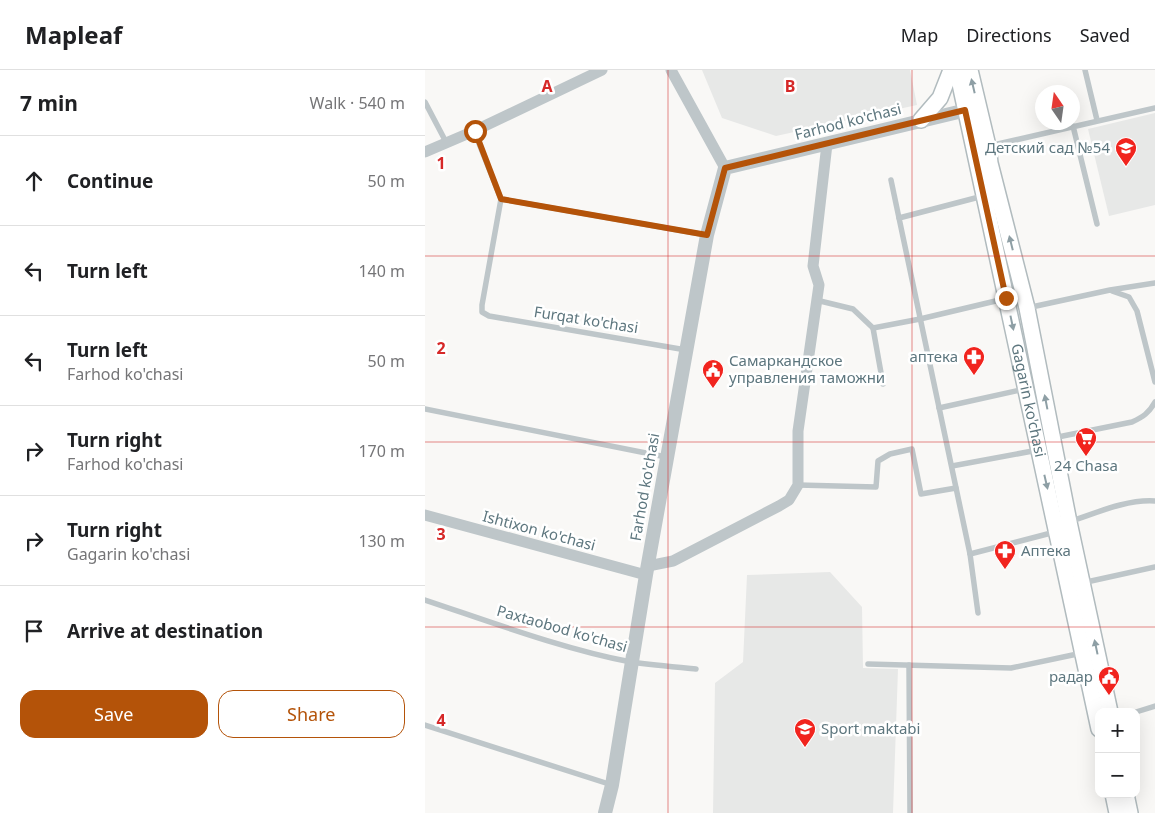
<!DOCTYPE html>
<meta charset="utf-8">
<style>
:root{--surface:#fff;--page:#f2f2f2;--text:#202124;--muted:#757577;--line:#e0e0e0;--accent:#b45309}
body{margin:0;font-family:"Noto Sans",sans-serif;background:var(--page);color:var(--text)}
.controls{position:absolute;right:15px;bottom:15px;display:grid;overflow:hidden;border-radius:10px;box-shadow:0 5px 20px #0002}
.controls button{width:45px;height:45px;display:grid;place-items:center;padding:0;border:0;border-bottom:1px solid var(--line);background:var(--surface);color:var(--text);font:25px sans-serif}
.compass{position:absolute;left:610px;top:15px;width:45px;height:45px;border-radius:50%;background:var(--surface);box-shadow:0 5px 20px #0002;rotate:347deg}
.stop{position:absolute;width:15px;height:15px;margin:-11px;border:4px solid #b45309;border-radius:50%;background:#fff}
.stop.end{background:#b45309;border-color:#fff;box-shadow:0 1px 5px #0008}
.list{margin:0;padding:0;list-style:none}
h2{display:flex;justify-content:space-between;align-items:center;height:65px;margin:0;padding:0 20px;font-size:21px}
h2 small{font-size:16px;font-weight:400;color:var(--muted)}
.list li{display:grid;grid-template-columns:32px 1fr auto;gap:15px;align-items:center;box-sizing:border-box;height:90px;padding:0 20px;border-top:1px solid var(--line)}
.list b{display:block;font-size:19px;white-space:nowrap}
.list p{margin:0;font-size:16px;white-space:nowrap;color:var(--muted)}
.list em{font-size:16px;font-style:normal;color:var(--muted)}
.actions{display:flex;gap:10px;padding:15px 20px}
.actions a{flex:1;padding:11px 0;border:1px solid var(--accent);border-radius:15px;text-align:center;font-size:18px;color:var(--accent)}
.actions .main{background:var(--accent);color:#fff}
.icon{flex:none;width:28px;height:28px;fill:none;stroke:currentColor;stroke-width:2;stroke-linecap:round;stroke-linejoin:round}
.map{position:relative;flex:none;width:730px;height:743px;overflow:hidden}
header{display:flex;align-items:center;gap:30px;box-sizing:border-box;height:70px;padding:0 25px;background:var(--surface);border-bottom:1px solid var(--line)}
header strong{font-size:24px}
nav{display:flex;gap:28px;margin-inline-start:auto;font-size:18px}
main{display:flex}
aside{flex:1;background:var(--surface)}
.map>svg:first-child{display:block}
.built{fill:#e7e8e7}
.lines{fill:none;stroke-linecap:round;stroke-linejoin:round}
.secondary-casing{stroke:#b1bbbe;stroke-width:18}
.service{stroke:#bec6c9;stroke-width:5.5}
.minor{stroke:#bec6c9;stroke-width:11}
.tertiary{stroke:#bec6c9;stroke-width:14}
.secondary{stroke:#fff;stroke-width:15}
.oneway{fill:#8e9fa5}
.route{stroke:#b45309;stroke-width:6}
.grid{fill:none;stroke:#d62828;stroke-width:1;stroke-opacity:0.55}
.labels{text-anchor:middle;stroke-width:5;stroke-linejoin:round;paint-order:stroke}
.street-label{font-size:15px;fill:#5d767e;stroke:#fff}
.poi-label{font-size:15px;fill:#5d767e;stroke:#fff;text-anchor:end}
.grid-label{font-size:16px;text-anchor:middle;font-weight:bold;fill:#d62828;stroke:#fff;stroke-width:5;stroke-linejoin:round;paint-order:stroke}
</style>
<header>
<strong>Mapleaf</strong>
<nav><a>Map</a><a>Directions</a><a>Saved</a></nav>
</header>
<main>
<aside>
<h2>7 min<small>Walk · 540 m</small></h2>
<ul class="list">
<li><svg class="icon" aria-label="ahead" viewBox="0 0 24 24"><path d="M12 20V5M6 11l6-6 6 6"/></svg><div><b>Continue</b></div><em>50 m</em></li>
<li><svg class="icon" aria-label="left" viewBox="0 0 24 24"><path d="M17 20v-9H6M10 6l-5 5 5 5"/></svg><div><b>Turn left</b></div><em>140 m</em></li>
<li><svg class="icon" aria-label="left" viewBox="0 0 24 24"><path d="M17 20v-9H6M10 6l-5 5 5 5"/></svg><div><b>Turn left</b><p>Farhod ko'chasi</p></div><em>50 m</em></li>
<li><svg class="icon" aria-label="right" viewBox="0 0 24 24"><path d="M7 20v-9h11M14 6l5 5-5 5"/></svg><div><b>Turn right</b><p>Farhod ko'chasi</p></div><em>170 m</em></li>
<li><svg class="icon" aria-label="right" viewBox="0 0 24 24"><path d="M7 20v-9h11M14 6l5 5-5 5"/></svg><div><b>Turn right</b><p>Gagarin ko'chasi</p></div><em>130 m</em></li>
<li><svg class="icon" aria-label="arrive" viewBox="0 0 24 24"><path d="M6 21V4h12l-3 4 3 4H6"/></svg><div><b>Arrive at destination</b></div></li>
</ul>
<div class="actions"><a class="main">Save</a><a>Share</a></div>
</aside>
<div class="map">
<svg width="730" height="743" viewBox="0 0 730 743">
<rect width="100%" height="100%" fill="#f9f8f6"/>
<!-- built -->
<g class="built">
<polygon points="277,0 485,0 492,35 351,66 297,48"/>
<polygon points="730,43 730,135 684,146 663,59"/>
<polygon points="405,502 437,537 438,598 473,599 468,743 288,743 290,613 318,592 322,505"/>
</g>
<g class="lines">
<!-- secondary casing -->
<g class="secondary-casing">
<g id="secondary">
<path id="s1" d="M532,0L674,659"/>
<polyline points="545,0 563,76 565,93 602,238 644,452 685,642"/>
<polyline points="496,50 515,28 526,0"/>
<polyline points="688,724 692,743"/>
<polyline points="701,724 705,743"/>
</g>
</g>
<!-- service -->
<g class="service">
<polyline points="660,0 672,50"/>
<polyline points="0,32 21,72"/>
<polyline points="648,56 672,154"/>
<polyline points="49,61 76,129 57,235 57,242 64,246 261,280"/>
<polyline points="564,76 730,38"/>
<polyline points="466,110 474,148"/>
<polyline points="76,129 281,165"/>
<polyline points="687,221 704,227 712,241 730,312"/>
<polyline points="391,230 428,239 448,258 495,249 579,229"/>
<polyline points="602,238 685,220 730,213"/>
<polyline points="448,258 458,314"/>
<polyline points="514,338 600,319"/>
<polyline points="0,339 241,387"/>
<path d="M628,368L707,352C718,347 724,343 730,332"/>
<polyline points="527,396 613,380"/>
<polyline points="373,415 451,417 453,391 465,384 487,379 496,424 531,418"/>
<path d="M644,452C671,443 702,429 730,431"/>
<polyline points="545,484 630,462"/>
<polyline points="657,513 730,497"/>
<path d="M0,530C66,552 138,579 206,592C228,595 250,597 271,599"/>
<polyline points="553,543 545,484 474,148 558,126"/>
<polyline points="443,594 586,598 657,583"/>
<polyline points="484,595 485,743"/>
<polyline points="711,642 730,636"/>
<polyline points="0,655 187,715"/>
</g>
<!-- minor -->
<g class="minor">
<polyline points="246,0 300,98"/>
<polyline points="0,82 49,61 177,0"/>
<polyline points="0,445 221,505"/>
<polyline points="223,496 248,491 354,436 364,430 373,415 373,361 394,215 388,196 402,74"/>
</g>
<!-- tertiary -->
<polyline class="tertiary" points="180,743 187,715 221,505 282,165 300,98 550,38"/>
<!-- secondary -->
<use href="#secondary" class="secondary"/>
</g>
<!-- one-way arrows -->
<defs><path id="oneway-solid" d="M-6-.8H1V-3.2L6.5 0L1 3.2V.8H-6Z" transform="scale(1.25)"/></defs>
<g class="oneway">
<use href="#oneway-solid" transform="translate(548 16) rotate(-103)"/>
<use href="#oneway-solid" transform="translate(586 173) rotate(-104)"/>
<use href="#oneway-solid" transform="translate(587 253) rotate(78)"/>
<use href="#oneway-solid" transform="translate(621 332) rotate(-101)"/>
<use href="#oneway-solid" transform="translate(621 412) rotate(77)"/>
<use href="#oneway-solid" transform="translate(671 577) rotate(-102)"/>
</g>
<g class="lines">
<!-- route -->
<polyline class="route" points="50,61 76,129 282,165 300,98 540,40 581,228"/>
</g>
<!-- grid -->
<path class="grid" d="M243,0V743M487,0V743M0,186H730M0,372H730M0,557H730"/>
<!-- icons -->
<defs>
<g id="school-pin" transform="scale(1.125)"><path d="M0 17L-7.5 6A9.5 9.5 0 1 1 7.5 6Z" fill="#f1241e" stroke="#fff"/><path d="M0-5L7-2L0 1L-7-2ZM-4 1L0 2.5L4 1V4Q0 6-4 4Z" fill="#fff"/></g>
<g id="pharmacy-pin" transform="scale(1.125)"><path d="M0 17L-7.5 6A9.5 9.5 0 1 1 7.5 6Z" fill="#f1241e" stroke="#fff"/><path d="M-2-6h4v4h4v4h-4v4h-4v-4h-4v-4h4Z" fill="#fff"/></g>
<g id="civic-pin" transform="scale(1.125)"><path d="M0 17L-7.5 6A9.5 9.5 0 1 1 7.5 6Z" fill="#f1241e" stroke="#fff"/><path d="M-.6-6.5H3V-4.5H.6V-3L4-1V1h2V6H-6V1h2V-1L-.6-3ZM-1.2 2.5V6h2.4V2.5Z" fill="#fff"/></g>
<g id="supermarket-pin" transform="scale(1.125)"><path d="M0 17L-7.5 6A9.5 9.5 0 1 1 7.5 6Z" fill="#f1241e" stroke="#fff"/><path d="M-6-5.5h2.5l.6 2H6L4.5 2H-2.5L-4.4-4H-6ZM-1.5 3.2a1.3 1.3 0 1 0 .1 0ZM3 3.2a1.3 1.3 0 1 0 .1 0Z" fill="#fff"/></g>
</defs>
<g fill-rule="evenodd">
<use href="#school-pin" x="701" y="78"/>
<use href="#pharmacy-pin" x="549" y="287"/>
<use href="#civic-pin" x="288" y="300"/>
<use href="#supermarket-pin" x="661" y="368"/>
<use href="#pharmacy-pin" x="580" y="481"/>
<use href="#civic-pin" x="684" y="607"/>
<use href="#school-pin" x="380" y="659"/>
</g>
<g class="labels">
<!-- street labels -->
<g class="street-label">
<text transform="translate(423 52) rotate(-14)" y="5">Farhod ko'chasi</text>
<text transform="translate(161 250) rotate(9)" y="5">Furqat ko'chasi</text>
<text dy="5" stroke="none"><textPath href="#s1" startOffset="338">Gagarin ko'chasi</textPath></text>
<text transform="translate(220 417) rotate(-80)" y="5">Farhod ko'chasi</text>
<text transform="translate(114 461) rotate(15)" y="5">Ishtixon ko'chasi</text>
<text transform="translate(137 559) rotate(16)" y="5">Paxtaobod ko'chasi</text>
</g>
<!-- poi labels -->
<g class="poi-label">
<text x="685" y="83">Детский сад №54</text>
<text x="533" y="292">аптека</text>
<text x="304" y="296" text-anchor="start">Самаркандское<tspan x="304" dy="17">управления таможни</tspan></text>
<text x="661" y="401" text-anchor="middle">24 Chasa</text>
<text x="596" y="486" text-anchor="start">Аптека</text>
<text x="668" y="612">радар</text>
<text x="396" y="664" text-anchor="start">Sport maktabi</text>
</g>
</g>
<g class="grid-label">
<text x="122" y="22">A</text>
<text x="365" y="22">B</text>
<text x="16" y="99">1</text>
<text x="16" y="284">2</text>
<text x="16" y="470">3</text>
<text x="16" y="656">4</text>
</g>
</svg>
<div class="controls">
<button>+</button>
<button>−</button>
</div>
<svg class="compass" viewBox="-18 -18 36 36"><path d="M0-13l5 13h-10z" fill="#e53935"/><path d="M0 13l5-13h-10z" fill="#757577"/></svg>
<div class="stop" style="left:50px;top:61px"></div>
<div class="stop end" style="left:581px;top:228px"></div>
</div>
</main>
